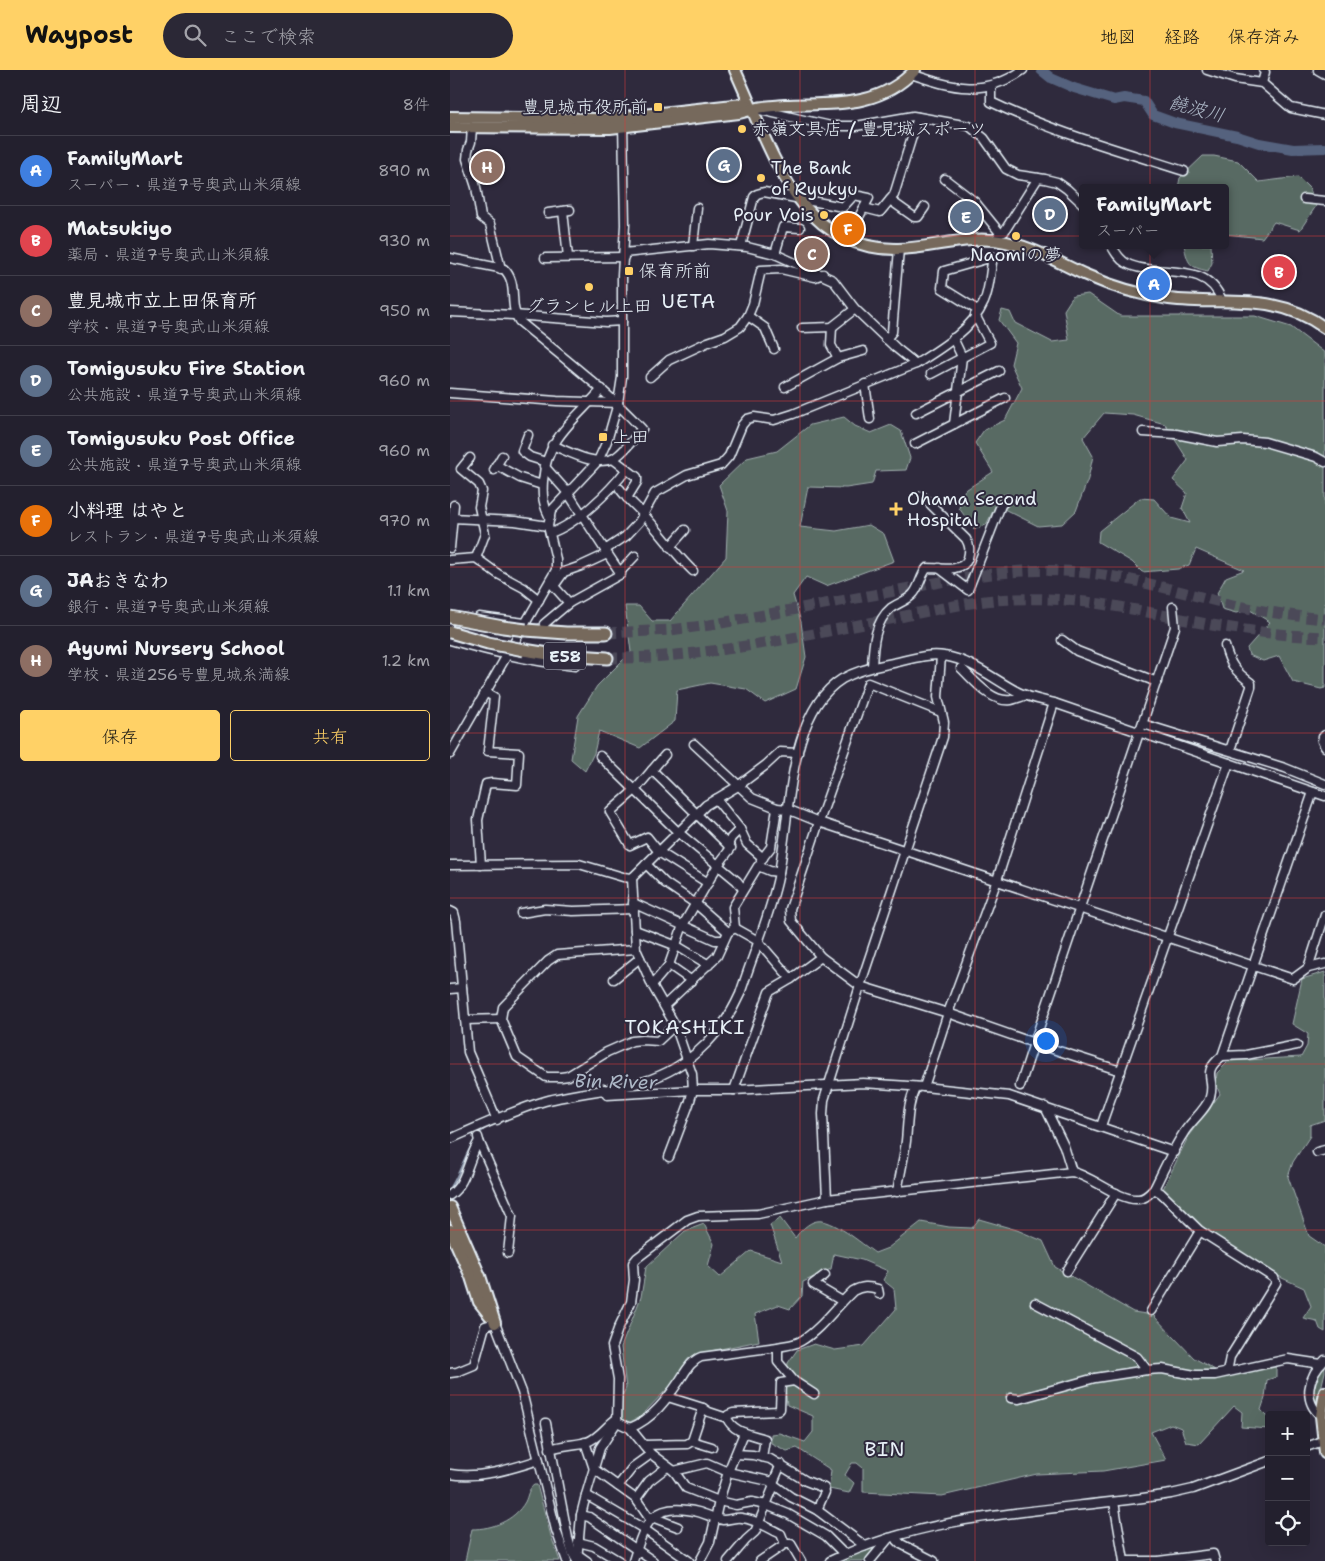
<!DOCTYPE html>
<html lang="ja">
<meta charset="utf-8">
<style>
:root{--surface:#23202e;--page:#2b2836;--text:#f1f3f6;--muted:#a3a3aa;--line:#403e4a;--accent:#ffd166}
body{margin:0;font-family:"Shantell Sans","Klee One",sans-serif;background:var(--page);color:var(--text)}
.controls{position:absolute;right:15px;bottom:15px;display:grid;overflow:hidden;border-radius:5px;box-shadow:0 5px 20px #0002}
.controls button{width:45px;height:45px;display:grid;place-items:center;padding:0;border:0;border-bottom:1px solid var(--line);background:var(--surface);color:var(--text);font:25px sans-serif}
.you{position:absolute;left:595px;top:970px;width:18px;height:18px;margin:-12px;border:4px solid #fff;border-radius:50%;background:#1a73e8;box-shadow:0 0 0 8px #1a73e833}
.badge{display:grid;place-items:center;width:32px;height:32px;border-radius:50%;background:var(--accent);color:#fff;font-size:16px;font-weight:700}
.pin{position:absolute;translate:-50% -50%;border:2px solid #fff;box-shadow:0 1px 5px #0006}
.popup{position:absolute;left:629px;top:114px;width:150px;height:65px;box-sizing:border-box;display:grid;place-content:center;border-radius:5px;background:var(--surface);filter:drop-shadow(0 1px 4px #0005);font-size:16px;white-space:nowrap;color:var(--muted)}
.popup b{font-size:19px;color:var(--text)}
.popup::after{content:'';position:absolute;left:50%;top:100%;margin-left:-10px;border:10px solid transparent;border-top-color:var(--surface)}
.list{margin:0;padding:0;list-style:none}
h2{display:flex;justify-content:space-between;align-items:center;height:65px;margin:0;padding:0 20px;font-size:21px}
h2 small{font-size:16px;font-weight:400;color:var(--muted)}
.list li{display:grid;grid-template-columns:32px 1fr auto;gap:15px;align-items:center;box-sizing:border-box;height:70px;padding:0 20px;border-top:1px solid var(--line)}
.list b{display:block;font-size:19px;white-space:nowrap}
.list p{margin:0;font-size:16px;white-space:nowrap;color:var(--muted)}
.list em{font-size:16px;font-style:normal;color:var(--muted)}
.actions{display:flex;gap:10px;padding:15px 20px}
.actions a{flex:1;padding:11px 0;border:1px solid var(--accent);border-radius:5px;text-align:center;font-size:18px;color:var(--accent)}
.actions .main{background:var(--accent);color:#111}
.icon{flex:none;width:28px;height:28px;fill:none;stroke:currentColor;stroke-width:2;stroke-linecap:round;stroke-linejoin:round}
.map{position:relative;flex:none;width:875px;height:1491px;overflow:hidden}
header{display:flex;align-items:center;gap:30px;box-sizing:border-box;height:70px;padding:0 25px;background:var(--accent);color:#111}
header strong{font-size:24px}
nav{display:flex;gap:28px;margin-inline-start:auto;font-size:18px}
.search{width:350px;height:45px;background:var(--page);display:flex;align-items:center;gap:12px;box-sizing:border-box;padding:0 18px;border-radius:28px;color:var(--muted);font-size:19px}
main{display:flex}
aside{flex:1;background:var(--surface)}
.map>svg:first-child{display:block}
.green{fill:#596b63;stroke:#a0aeae}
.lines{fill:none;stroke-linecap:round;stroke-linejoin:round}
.stream{stroke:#8f9baf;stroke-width:2}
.river{stroke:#54627e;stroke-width:10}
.highway-tunnel{stroke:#4b4859;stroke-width:11;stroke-dasharray:11 5.5;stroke-linecap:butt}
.minor-casing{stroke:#e8f1f8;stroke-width:11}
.major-casing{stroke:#e8f1f8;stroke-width:14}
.highway-casing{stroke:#e8f1f8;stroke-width:15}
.minor{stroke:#2f2a3d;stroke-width:8}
.major{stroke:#76695c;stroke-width:10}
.highway{stroke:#76695c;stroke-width:11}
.highway-bridge-casing{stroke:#e8f1f8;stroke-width:15;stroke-linecap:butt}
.highway-bridge{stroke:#76695c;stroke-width:11}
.grid{fill:none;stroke:#d83c3d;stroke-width:1;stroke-opacity:0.55}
.poi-dot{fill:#ffd166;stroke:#2f2a3d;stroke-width:2}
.labels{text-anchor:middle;stroke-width:4;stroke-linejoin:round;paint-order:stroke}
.shield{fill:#2f2a3d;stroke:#b0b5c0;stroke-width:1}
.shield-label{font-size:16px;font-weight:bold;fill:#e8f1f8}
.poi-label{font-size:18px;fill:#e8f1f8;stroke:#2f2a3d;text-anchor:start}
.water-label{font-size:19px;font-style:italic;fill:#adb8c7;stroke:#2f2a3d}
.quarter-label{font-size:20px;letter-spacing:1px;fill:#e8f1f8;stroke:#2f2a3d}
</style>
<header>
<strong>Waypost</strong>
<div class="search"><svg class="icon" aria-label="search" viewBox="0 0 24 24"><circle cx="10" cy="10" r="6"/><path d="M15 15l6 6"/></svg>ここで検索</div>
<nav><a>地図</a><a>経路</a><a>保存済み</a></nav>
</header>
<main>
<aside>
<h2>周辺<small>8件</small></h2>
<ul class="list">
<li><span class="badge" style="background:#3f7fe0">A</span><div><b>FamilyMart</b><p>スーパー · 県道7号奥武山米須線</p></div><em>890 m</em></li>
<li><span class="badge" style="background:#e0444e">B</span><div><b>Matsukiyo</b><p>薬局 · 県道7号奥武山米須線</p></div><em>930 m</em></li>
<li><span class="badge" style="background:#8d6e63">C</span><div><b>豊見城市立上田保育所</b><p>学校 · 県道7号奥武山米須線</p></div><em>950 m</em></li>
<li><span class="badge" style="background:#5c6f8a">D</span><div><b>Tomigusuku Fire Station</b><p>公共施設 · 県道7号奥武山米須線</p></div><em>960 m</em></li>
<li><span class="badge" style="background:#5c6f8a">E</span><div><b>Tomigusuku Post Office</b><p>公共施設 · 県道7号奥武山米須線</p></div><em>960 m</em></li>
<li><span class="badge" style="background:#e8710a">F</span><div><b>小料理 はやと</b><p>レストラン · 県道7号奥武山米須線</p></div><em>970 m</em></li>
<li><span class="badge" style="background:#5c6f8a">G</span><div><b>JAおきなわ</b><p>銀行 · 県道7号奥武山米須線</p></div><em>1.1 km</em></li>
<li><span class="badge" style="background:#8d6e63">H</span><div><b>Ayumi Nursery School</b><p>学校 · 県道256号豊見城糸満線</p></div><em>1.2 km</em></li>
</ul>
<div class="actions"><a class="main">保存</a><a>共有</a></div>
</aside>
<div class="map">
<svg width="875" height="1491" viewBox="0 0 875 1491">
<rect width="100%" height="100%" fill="#2f2a3d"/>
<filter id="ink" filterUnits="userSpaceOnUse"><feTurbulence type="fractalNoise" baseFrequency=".02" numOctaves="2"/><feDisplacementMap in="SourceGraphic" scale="10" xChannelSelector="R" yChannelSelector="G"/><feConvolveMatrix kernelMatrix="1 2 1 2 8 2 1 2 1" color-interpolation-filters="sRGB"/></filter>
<g filter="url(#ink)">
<!-- green -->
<g class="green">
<polygon points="753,86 764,86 788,91 809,112 848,107 860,119 866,136 850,160 824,152 812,168 775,164 775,118 728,118 730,108"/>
<path d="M734,175H761L762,193L758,201C739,197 738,194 734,175Z"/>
<polygon points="638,224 670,246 805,246 841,257 875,283 875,618 871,619 843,612 829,586 813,591 799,585 797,578 820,552 800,540 786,543 772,539 767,523 776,507 794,500 746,479 739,495 728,499 692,502 682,492 648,472 649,461 690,428 704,429 721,448 740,453 732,438 737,423 723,410 738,390 715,354 683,345 654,343 633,368 643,386 638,409 626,441 612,454 588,456 546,435 536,455 524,459 509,438 514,421 543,402 525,373 534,360 555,350 572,318 561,294 566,273 549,250 552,240 560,242 565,253 602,272 619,270 614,240 623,226"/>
<polygon points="394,347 405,356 421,363 441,355 451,361 460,388 456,400 426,401 422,414 396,418 358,417 350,457 386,461 419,455 434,464 444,491 376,516 356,507 343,525 351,552 356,587 346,619 315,633 296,619 260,613 227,620 225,651 190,678 149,661 144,683 135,701 121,689 128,646 147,616 181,582 175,536 189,536 202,551 220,551 276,487 278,441 269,415 297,388 327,381 360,355"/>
<polygon points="875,902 875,1050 860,1055 860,1066 843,1092 838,1107 859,1166 875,1177 875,1262 870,1259 867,1251 853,1248 861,1236 854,1218 832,1208 754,1158 713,1119 739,1065 770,1024 766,1014 767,1003 779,991 851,987 857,976 858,964 842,954 852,909"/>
<path d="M330,1148L345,1168C350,1161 359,1152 367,1151C382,1148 412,1174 425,1183L438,1178L471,1152L499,1157L522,1158L529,1149L567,1160L593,1171L605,1197L683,1242L703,1245L744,1288L774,1305L826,1296V1307L817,1310L815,1328L811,1340L818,1347L819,1359L791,1357L792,1342L784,1336L749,1374L736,1372L731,1358L721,1354L701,1362L716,1390L653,1401L587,1404L492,1426L413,1422V1398L407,1393H402L395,1405L404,1413L399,1423L379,1419L381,1400L347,1378L337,1381L321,1373V1364L329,1363L355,1372L363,1362V1346L337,1335L335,1317L338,1293L347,1280L364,1274L385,1280L414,1276L446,1239L444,1219L433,1210L438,1201L412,1190L384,1184L381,1199L353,1212L352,1226L340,1239L328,1235L305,1244L309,1271L246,1284L238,1289L221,1315L190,1347L180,1352L174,1351L170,1347L172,1326L176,1318L171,1277L191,1227L196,1197L235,1161L254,1154L264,1174L258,1196L270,1207L301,1181L332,1191L320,1155Z"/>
<polygon points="875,1295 875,1302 867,1335 864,1335 863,1317"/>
<path d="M84,1415H87L101,1466L110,1491H15L22,1459C42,1459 64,1451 75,1432C78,1426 78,1419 84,1415Z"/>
<polygon points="427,1475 418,1491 388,1491"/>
</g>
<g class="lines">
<!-- stream -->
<g class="stream">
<polyline points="360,1020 373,1019"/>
<polyline points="29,1064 36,1057"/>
<path d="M1,1117C11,1101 15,1084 26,1068"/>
</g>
<!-- river -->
<polyline class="river" points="591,0 601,8 624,18 664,30 674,28 694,31 703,45 725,53 787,66 809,73 843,79 875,78"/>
<!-- highway-tunnel -->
<g class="highway-tunnel">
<path d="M156,563L220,560L260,555C320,544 379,533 439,522C496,511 553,498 611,501C669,503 722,520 778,534C810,541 842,546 875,549"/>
<path d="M157,588C254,589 350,566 445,548C484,540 524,530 564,529C636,526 693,542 762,555C800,561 837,566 875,567"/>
</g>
<!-- minor casing -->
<g class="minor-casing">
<g id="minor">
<polyline points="757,0 785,9 812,13 841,38 875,45"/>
<polyline points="868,0 875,4"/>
<path d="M461,4C503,18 534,27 573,0"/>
<polyline points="812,13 815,2 813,0"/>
<path d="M541,16V32C603,62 669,80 734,101"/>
<polyline points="305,39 381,56 406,56 463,46 519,56 534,68 556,99 568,105 595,109 607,112 617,119 633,134"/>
<polyline points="22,57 21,72 18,80 17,89 26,117 31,147 40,154 51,199"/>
<polyline points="495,109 525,132 550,163 546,170"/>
<polyline points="854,129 875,131"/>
<polyline points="440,130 464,147 468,147 475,137"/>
<polyline points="414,138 430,142 444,125 468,47"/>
<polyline points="113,141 118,187"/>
<polyline points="98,143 120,140"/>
<polyline points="550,163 554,162 588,108"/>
<path d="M661,175C665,182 669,189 676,193C706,209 756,188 772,231"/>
<polyline points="243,176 247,138"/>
<polyline points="291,176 304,127 307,124 314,122 393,137 404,125 419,128 400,164 396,170"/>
<polyline points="174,183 259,174 297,177 325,184 383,210 405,239 446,278 466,294"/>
<polyline points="325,184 333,157 350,158"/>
<path d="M0,188L54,199C69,214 58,235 69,251C111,286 155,319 192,359C185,367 171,386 162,389C143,396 120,382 102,375"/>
<polyline points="95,188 174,187"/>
<polyline points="0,242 64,245 156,252 172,251"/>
<polyline points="298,246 315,258 324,279"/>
<polyline points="382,257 381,275 388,288"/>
<polyline points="352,258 382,257 405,239"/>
<polyline points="503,268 512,287 504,354"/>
<polyline points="436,269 442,262 449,179"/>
<polyline points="481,304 540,273 525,245"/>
<polyline points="200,307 219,290 258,272 275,266 290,257 298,246 303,234 311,200 331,199 365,207 373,204"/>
<polyline points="415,314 420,349"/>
<polyline points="335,317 388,288 413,281"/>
<polyline points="0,323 107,331 168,333"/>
<polyline points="466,343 549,301"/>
<polyline points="693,362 726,364 767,372 793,370 815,372 866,387 875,392"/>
<polyline points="78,365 72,381 80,387 96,392"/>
<polyline points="465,374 555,328"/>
<polyline points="20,388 11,399 29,414 32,421 29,437 35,464 26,488"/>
<polyline points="163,389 187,407 187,412 177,428"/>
<polyline points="46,395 70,408 92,415"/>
<path d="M94,396L118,423L155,480L176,466L189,452L205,423L237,405L271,395L279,386L292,355L297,349L304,347L324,350L343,344L466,294C490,279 522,260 534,232C540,219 540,201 543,187L494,201L492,218L529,241"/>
<polyline points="44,400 52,386"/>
<path d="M170,419C177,429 186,436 194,445C211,463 225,484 243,501"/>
<polyline points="2,448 65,451 98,456"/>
<path d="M100,448C93,435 92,425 93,411C96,368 126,349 152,319"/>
<path d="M100,463C126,455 160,421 177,399"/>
<polyline points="220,477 235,460"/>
<polyline points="0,478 4,435"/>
<polyline points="0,490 26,488 48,504 74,518 89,530"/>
<polyline points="489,498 518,520 551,435 557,429"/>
<polyline points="170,502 185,486"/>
<polyline points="101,513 119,533"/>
<polyline points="104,516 114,502 131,496 157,484"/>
<polyline points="29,547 75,553"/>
<polyline points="94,554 119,533 171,504 155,480"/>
<path d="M0,570C41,582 82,592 125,596"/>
<polyline points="612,570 627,581 707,612"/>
<path d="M775,576C780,595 785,601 801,613V617L780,680"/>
<path d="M422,597C423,577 424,552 441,538C448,533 459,530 464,523C470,515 470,507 477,498C489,498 513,503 518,488C520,480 520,476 516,469L472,426"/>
<path d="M511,598C524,610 541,633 561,630C566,629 571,627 576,625"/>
<polyline points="491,642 418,613 369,752 340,839 341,851 371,887 410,916 498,943 584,973 725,557 723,537"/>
<polyline points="693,654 835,698 875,714"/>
<polyline points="875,665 873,667 872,671 875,677"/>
<polyline points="244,674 302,728 327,738 337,739 369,752 843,909 858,898 875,845"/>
<polyline points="0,684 106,500 106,489 98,456 101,441 148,391 157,371 168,333 172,307 172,205 175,155 173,53"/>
<polyline points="215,685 185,720 160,742 180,775 197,767 209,782 258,813"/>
<polyline points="150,686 228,762 287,811 293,819"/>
<polyline points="202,700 281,778 268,795 233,855 219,895 202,915"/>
<polyline points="266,729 290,759 297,774 313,788"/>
<polyline points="278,775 281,768 290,759"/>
<polyline points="311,790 321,777 327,738"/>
<polyline points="196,794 215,813 246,834 278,862"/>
<polyline points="0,795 129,794 173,807 182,808 256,735 288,716 316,695 330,682 348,683"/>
<polyline points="31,795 28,750 36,714 42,713 67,715 69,683 38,681 44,627 35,622"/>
<polyline points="183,833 265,870 273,870"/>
<polyline points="0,841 4,843 6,851 18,982 47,1050"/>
<polyline points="71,843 95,839 123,841 184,839"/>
<polyline points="285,858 283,837 308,796 320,801 329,802"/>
<polyline points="285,858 308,871 341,909"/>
<polyline points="185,860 227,876 259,895"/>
<polyline points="186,879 107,885 98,891 53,937 51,949 67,987 96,1007 111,1007 118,1006 157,982 182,971 193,970 208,971 225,955"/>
<polyline points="219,895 242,911"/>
<polyline points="858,898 875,894"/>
<polyline points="164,909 190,888"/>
<polyline points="0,919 12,918"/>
<polyline points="215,935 267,886 278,862 285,858"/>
<polyline points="15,950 51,949"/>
<polyline points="772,986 796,985 847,975"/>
<polyline points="570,1016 584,973 671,1001"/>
<polyline points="474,1017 498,943 547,810 604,633"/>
<polyline points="153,1019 157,1025 243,1020 242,1004 225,955 202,915 186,879 182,808"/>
<polyline points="284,1020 319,922 341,909 371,887"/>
<polyline points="595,1037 614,1076 622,1102"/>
<polyline points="651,1056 779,693"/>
<path d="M0,1069C30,1056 64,1040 95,1031C125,1023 155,1021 185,1014C233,1002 270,969 290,924C302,887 318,850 327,812C341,754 335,644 392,609C406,601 422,597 438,594C455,591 476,583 494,586C522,590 543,609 568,622C579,628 592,630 604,633L875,726"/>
<polyline points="29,1071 62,1146 58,1183"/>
<polyline points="867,1082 875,1080"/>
<polyline points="219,1087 239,1034 243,1020 284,1020 413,1013 474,1017 559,1026 724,1082"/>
<polyline points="704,1119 711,1123 750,1161 824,1208 826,1213 780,1287 777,1302"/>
<path d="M447,1122C450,1105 454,1088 456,1071C458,1052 457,1034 466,1017"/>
<path d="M0,1125C17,1113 18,1088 29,1071L28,1067"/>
<polyline points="377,1129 373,1044 374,1030 410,916 493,667 494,652 488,627 491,586"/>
<polyline points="617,1201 666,1123"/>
<polyline points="375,1205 363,1214 392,1231"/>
<polyline points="585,1233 687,1287 697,1300"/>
<polyline points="701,1241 750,1161"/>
<path d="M328,1277C336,1275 344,1275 351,1271C370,1260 387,1236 403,1221C412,1216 418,1216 428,1219L429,1224"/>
<polyline points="0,1303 7,1302 24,1295 35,1256 45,1253 72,1322 106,1460 117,1491"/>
<path d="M218,1327L253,1338L259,1342L277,1348C283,1363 302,1364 315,1369L312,1387"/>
<polyline points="561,1328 569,1329 645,1308 697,1300 712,1299 745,1305 765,1305 838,1289 871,1294"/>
<path d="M871,1346C852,1330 858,1306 875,1290"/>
<polyline points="277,1348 278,1345 283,1343 328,1341 330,1339 331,1313 344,1311 364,1324"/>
<path d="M167,1352L180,1358C203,1349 217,1329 230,1310C236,1301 241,1291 251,1287L328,1277V1292L344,1311"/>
<polyline points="96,1353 118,1468 122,1482 127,1491"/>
<polyline points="180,1358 201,1384 224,1401 236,1418 269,1431 286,1435 302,1432 316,1435 338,1444 376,1466 394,1484"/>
<polyline points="242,1371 262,1377"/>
<polyline points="135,1372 144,1399 186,1429 200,1449"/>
<polyline points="194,1375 237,1374 242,1371 253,1338"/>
<polyline points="856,1377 873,1371"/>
<path d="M100,1379C112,1375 125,1375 137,1372C149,1368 156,1356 166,1349"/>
<polyline points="286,1384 303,1385 320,1389 356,1411 374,1418 375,1422 367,1440"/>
<polyline points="224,1401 257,1393 278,1402 319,1411 341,1427 367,1440 415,1476"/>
<path d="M0,1404C30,1409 60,1399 89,1390"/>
<polyline points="168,1416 183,1397 201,1384"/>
<polyline points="136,1425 194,1459 239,1491"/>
<polyline points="186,1429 199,1411 217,1397"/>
<polyline points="664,1432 674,1491"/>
<polyline points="131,1445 139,1447 203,1491"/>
<polyline points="202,1447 228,1457"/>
<polyline points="444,1467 451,1474 484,1491"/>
<polyline points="128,1472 144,1476 169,1491"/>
<polyline points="127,1484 137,1491"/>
<path d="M127,1491L131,1445L136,1425L150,1378L167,1352L168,1309L162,1276L168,1259L181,1232L184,1210L183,1193L187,1188L237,1150L248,1146L308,1144L377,1129L622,1102C642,1106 669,1131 688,1129C695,1129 699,1124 704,1119C713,1101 722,1081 733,1064C739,1053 757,1039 760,1027C766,1007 750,1004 772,986L863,722"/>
<path d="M183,1491C195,1453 201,1431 248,1442C256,1444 265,1449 273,1450C279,1450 286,1447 292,1448C305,1449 320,1459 331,1464L335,1474H341L351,1491"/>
<polyline points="250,1491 260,1472 269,1431 278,1402 294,1363"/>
<polyline points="278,1491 296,1470 305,1462 323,1418 323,1413 331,1394"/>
<polyline points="310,1491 335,1474"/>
<path d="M380,1491C486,1440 607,1442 721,1424L743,1419L819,1391"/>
<polyline points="420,1491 439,1468"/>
<polyline points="674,1491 708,1491 763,1484 765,1491"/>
</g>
</g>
<!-- major casing -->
<g class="major-casing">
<g id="major">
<path d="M285,0C320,75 346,181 448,179C484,178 519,164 556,172C585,178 609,193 636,205C663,217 690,225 719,229C776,236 825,221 875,258"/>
<polyline points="0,47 156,49 293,34 303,39"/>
<path d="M0,57L160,58L289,43C294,42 299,40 304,39C313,36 325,36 335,35C383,33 428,39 465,0"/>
<polyline points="0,1137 30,1206 45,1253"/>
<polyline points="0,1160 21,1207 29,1232 40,1246"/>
<polyline points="875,1322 871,1346 875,1383"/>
</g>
</g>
<!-- highway casing -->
<g class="highway-casing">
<g id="highway">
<polyline points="76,560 116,563 156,563"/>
<polyline points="74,580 99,584 157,588"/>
</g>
</g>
<!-- minor -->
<use href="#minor" class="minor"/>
<!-- major -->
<use href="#major" class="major"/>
<!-- highway -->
<use href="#highway" class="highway"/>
<!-- highway-bridge casing -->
<g class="highway-bridge-casing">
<g id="highway-bridge">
<polyline points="0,547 53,557 76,560"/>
<polyline points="0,562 38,573 74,580"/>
</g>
</g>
<!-- highway-bridge -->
<use href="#highway-bridge" class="highway-bridge"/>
</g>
</g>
<!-- grid -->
<path class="grid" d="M175,0V1491M350,0V1491M525,0V1491M700,0V1491M0,166H875M0,331H875M0,497H875M0,663H875M0,828H875M0,994H875M0,1160H875M0,1325H875"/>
<!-- markers -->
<g class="poi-dot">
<rect x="203" y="32" width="10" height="10" rx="2.5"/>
<circle cx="292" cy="59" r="5"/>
<circle cx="311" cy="108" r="5"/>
<circle cx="374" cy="145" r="5"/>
<circle cx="566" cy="166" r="5"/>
<rect x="174" y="196" width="10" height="10" rx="2.5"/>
<circle cx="139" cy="217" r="5"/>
<rect x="148" y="362" width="10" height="10" rx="2.5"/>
<path d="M443.5 431.5h5v5h5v5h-5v5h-5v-5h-5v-5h5z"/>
</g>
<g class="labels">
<!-- shield labels -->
<rect class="shield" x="94" y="572.5" width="42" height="27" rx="4"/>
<g class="shield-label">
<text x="115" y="592">E58</text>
</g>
<!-- poi labels -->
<g class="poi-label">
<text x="198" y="43" text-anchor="end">豊見城市役所前</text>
<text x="302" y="65">赤嶺文具店 / 豊見城スポーツ</text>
<text x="321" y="104">The Bank<tspan x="321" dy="21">of Ryukyu</tspan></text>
<text x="364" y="151" text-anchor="end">Pour Vois</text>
<text x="566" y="191" text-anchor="middle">Naomiの夢</text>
<text x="189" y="207">保育所前</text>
<text x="139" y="242" text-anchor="middle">グランヒル上田</text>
<text x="163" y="373">上田</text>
<text x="457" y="435">Ohama Second<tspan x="457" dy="21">Hospital</tspan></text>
</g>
<!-- water labels -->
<g class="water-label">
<text transform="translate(747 38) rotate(15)" y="7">饒波川</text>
<text transform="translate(166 1011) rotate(1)" y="7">Bin River</text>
</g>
<!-- quarter labels -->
<g class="quarter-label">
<text x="239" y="238">UETA</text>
<text x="235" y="964">TOKASHIKI</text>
<text x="435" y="1386">BIN</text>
</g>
</g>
</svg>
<div class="controls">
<button>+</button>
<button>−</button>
<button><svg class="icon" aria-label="locate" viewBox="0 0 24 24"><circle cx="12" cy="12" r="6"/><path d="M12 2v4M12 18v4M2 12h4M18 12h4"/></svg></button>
</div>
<div class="you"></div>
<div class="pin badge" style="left:704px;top:214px;background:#3f7fe0">A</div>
<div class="popup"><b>FamilyMart</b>スーパー</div>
<div class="pin badge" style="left:829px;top:202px;background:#e0444e">B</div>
<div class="pin badge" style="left:362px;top:184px;background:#8d6e63">C</div>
<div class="pin badge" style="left:600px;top:144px;background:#5c6f8a">D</div>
<div class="pin badge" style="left:516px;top:147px;background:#5c6f8a">E</div>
<div class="pin badge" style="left:398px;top:159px;background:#e8710a">F</div>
<div class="pin badge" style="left:274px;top:95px;background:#5c6f8a">G</div>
<div class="pin badge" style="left:37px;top:97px;background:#8d6e63">H</div>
</div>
</main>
